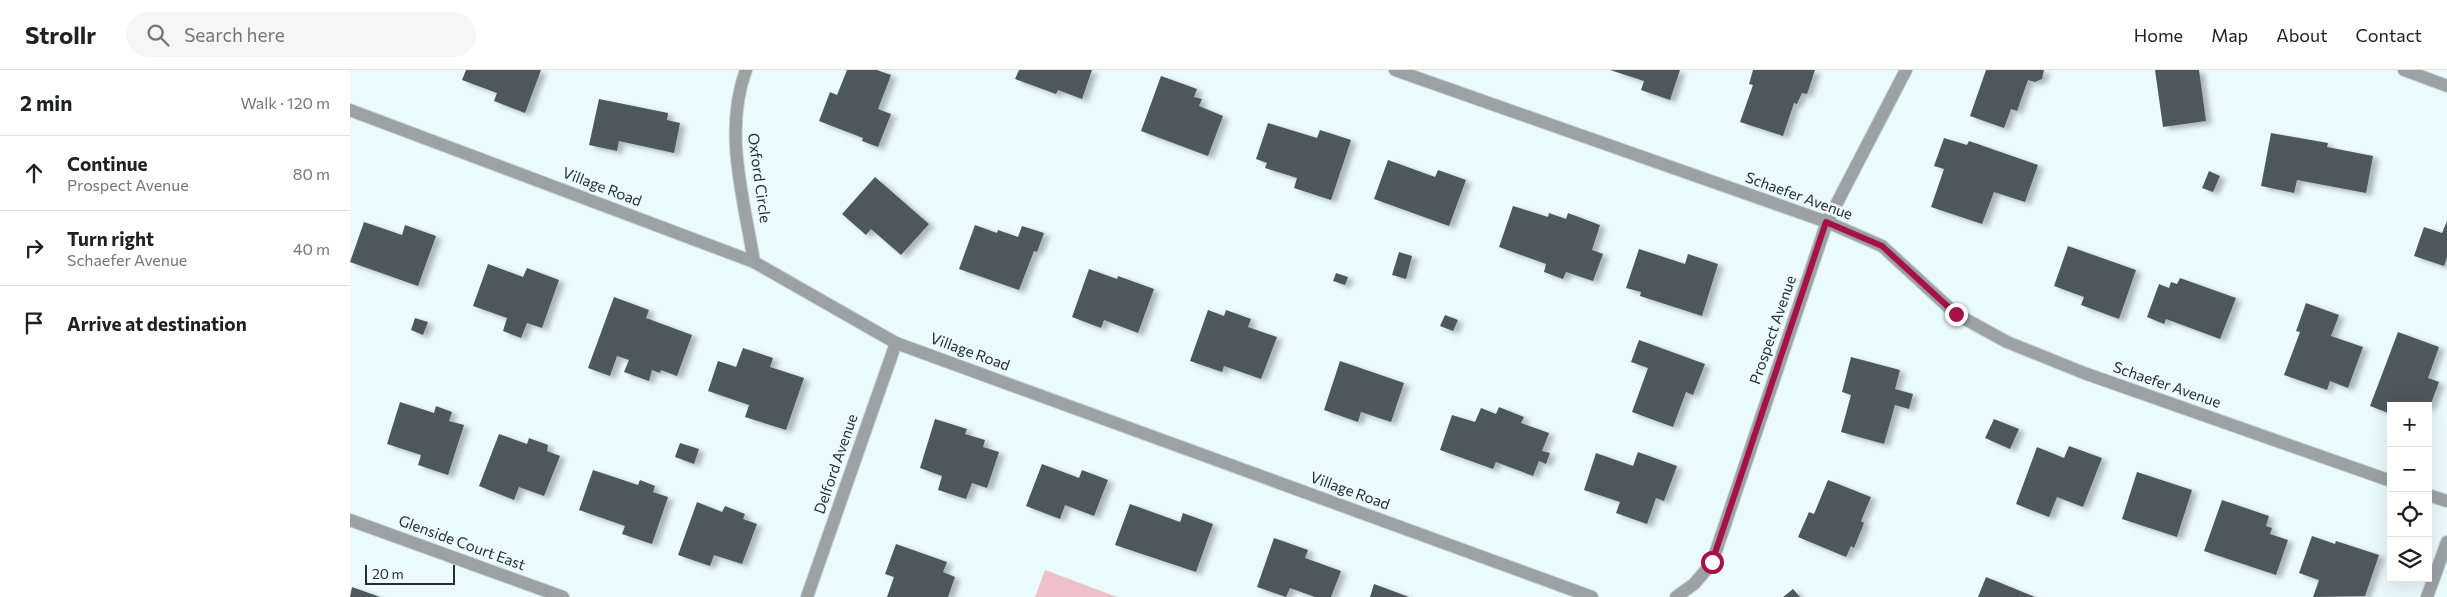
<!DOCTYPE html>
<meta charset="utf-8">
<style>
:root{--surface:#fff;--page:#f6f6f6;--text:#202124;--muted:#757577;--line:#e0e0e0}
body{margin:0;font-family:Commissioner,sans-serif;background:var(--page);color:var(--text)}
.controls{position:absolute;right:15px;bottom:15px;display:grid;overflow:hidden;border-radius:0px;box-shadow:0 5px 20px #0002}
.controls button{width:45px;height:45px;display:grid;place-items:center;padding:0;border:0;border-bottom:1px solid var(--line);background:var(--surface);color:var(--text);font:25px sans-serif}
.scale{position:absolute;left:15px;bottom:12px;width:90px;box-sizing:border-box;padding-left:5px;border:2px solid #282e2f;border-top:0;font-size:14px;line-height:18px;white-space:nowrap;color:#282e2f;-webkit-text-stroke:4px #ebfafd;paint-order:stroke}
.stop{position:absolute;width:15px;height:15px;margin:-11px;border:4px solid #a71246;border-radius:50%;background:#fff}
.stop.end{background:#a71246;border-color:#fff;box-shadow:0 1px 5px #0008}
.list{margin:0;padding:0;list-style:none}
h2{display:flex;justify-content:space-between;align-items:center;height:65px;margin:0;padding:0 20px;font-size:21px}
h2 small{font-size:16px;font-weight:400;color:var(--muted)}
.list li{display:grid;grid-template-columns:32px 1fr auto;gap:15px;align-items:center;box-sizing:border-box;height:75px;padding:0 20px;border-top:1px solid var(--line)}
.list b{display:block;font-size:19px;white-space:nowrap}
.list p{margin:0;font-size:16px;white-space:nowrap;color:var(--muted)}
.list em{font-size:16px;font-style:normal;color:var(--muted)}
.icon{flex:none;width:28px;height:28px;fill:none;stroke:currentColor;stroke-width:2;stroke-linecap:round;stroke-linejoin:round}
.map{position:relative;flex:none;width:2097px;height:527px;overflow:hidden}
header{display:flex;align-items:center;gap:30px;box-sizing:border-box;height:70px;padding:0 25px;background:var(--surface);border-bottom:1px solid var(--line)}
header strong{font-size:24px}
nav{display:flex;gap:28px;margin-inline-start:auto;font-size:18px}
.search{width:350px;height:45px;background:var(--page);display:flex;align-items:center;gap:12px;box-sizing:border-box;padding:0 18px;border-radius:28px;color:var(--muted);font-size:19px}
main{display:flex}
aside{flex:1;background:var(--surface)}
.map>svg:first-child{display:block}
.green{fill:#edc1c7}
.building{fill:#4d595c;filter:url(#shadow)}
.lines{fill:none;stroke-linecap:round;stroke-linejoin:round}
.street-casing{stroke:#c8d5d8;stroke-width:14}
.street{stroke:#9ca2a4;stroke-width:12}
.route{stroke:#a71246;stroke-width:6}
.labels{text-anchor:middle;stroke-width:5;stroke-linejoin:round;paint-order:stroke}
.street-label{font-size:15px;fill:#282e2f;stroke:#ebfafd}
</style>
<header>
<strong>Strollr</strong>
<div class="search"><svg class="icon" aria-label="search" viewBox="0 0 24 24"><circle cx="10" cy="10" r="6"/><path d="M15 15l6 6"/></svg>Search here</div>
<nav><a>Home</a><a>Map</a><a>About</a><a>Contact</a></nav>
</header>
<main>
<aside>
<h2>2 min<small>Walk · 120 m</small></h2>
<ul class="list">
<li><svg class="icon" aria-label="ahead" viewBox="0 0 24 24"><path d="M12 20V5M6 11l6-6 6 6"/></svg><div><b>Continue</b><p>Prospect Avenue</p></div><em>80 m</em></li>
<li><svg class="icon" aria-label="right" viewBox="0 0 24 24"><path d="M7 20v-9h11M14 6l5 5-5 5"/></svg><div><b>Turn right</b><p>Schaefer Avenue</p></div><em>40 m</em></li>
<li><svg class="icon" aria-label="arrive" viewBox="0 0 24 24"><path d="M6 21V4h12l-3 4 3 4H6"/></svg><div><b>Arrive at destination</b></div></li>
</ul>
</aside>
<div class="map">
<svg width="2097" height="527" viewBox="0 0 2097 527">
<defs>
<filter id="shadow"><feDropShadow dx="5.5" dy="3" stdDeviation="2.5" flood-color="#0004"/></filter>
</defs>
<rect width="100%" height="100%" fill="#ebfafd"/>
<!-- green -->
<polygon class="green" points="695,500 767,527 685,527"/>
<!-- building -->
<g class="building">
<polygon points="116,0 191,0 175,43 144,31 147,23 112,10"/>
<polygon points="497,0 527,0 541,5 528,39 541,44 528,77 512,71 513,68 469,51 480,22 487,25"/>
<polygon points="669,0 742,0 732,29 708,20 706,24 665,9"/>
<polygon points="1260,0 1330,0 1320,30 1291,20 1294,11"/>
<polygon points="1403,0 1465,0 1457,24 1452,23 1447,34 1444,33 1433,66 1390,52 1403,15 1399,14"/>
<polygon points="1636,0 1694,0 1692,9 1685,12 1678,10 1667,41 1661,39 1654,58 1620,46"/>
<polygon points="1805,0 1849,0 1856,51 1813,57"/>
<polygon points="811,6 847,19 844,27 852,29 849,36 873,46 858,86 791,61"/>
<polygon points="249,29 318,43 317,50 330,53 324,83 269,71 267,81 239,75"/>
<polygon points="918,53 967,68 970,60 1001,70 981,130 944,118 947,108 915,98 917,93 906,89"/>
<polygon points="1921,63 1978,73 1977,77 2023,86 2016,123 1947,110 1944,123 1911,116"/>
<polygon points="1594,68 1617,75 1619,71 1688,95 1675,132 1644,122 1632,154 1581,137 1594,99 1584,96"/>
<polygon points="1038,90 1085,107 1088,100 1116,110 1099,156 1024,129"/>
<polygon points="1859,101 1870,106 1863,122 1852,118"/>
<polygon points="525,107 579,154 551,185 521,159 516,165 492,144"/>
<polygon points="1163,136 1198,147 1199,143 1216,149 1218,143 1250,155 1242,180 1253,184 1243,211 1216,202 1213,209 1194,202 1196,194 1149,177"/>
<polygon points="2097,151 2097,187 2094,196 2064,186 2074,157 2092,163"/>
<polygon points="14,152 52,165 55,155 86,166 68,216 0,192"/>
<polygon points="625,155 647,163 648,160 668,167 672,156 694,163 687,182 684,181 669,220 609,199"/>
<polygon points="1718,176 1786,200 1769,249 1731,235 1734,227 1704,216"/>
<polygon points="1289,179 1335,194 1338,184 1368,194 1352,246 1290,226 1291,222 1276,218"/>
<polygon points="1049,182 1062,186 1056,209 1042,205"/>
<polygon points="138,194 173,207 177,198 209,210 192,258 177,253 171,268 153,261 157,248 123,236"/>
<polygon points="739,199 767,209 768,206 804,219 788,263 754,250 751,258 722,247"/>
<polygon points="986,203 998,207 995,215 983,211"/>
<polygon points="1830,208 1886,228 1870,269 1816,249 1814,254 1797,247 1809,214 1819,218 1821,212 1827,214"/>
<polygon points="264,227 299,240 296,248 342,265 327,306 311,300 310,303 302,300 299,311 274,302 279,290 267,286 260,306 238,298"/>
<polygon points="1956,233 1989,245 1981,266 2013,277 1998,318 1980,311 1977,320 1934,305 1950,262 1946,261"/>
<polygon points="858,240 874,246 876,240 901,249 898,257 927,267 911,309 874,296 872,302 840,291"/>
<polygon points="1095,245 1108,250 1103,261 1090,256"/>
<polygon points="65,248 78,252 73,265 61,260"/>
<polygon points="2048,262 2089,277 2078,308 2089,312 2078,342 2078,336 2041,336 2041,344 2020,336"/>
<polygon points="1289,270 1355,294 1343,325 1336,322 1323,357 1282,342 1298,298 1281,292"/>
<polygon points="393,278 423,288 420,297 454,308 436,360 395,347 399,335 358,321 368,291 386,297"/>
<polygon points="1501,287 1550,300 1545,319 1563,324 1559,339 1545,335 1534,374 1491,362 1501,325 1492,322"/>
<polygon points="990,291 1054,313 1041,352 1011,342 1008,352 974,340"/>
<polygon points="50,332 84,343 86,336 102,342 99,351 114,355 98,405 68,395 71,385 37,374"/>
<polygon points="1149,337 1174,347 1171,353 1199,363 1192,381 1200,383 1196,394 1189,391 1183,406 1146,392 1143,399 1090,380 1102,345 1125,352 1131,338 1146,344"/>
<polygon points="585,349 617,359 615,364 635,370 633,377 649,382 637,418 622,413 616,429 588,420 592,406 570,398"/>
<polygon points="1644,349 1669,359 1660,379 1635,368"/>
<polygon points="149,364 177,374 179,368 198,375 197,381 210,386 194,426 169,417 164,430 129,416"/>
<polygon points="330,373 349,379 344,394 325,387"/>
<polygon points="1719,376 1752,388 1733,437 1707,427 1699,447 1666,434 1687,377 1714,388"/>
<polygon points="1288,382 1327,396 1314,431 1306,428 1297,454 1266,443 1270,432 1234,420 1246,383 1283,396"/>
<polygon points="692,394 729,408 732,400 758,410 744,446 715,435 710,449 676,436"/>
<polygon points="243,400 288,415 290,410 305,416 303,422 318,427 302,474 272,464 275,456 229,440"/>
<polygon points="1787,402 1842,420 1827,467 1772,449"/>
<polygon points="1478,410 1521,427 1511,451 1514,453 1504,478 1501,476 1496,487 1448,467 1459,442 1464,444"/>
<polygon points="1872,430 1919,446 1916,456 1922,458 1920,464 1938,470 1926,505 1854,481"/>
<polygon points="347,432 372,442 375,436 395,444 393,449 407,454 392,494 364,485 360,496 328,485"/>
<polygon points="780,434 830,452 833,443 863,454 846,502 765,475"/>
<polygon points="1962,466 1985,474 1986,471 2029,485 2015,526 1963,527 1969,510 1949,503"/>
<polygon points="924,468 958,480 955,488 991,501 981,527 965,527 940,518 936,527 907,517"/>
<polygon points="546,474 597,492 593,502 605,507 598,527 537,527 544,507 535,504"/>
<polygon points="1636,507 1685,527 1628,527"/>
<polygon points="1024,514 1059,527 1020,527"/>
<polygon points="2,517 30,527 0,527"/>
<polygon points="1443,519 1450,527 1433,527"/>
</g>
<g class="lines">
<!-- street casing -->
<g class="street-casing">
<g id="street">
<path d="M396,0C373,62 394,129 404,192"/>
<polyline points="1045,0 1477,152 1532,176 1606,244 1657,272 1734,303 2041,411"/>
<polyline points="2054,0 2097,16"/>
<polyline points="0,40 404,192 546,273 1242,527"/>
<polyline points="2078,425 2097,431"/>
<polyline points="0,450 213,527"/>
<polyline points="457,527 546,273"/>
<polyline points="1326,527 1344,514 1362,493 1477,152 1556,0"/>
<polyline points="2077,527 2097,472"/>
</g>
</g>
<!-- street -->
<use href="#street" class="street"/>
</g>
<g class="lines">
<!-- route -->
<polyline class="route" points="1362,492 1476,152 1532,176 1606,244"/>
</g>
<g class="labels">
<!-- street labels -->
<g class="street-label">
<text transform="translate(409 108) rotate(82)" y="5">Oxford Circle</text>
<text transform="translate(252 117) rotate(21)" y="5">Village Road</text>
<text transform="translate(1449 126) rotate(20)" y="5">Schaefer Avenue</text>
<text transform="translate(1423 260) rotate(-71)" y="5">Prospect Avenue</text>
<text transform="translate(620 282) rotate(20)" y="5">Village Road</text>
<text transform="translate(1817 315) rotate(19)" y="5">Schaefer Avenue</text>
<text transform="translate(486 394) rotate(-71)" y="5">Delford Avenue</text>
<text transform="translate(1000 421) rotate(20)" y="5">Village Road</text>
<text transform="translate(112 473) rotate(20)" y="5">Glenside Court East</text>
</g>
</g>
</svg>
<div class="controls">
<button>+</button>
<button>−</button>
<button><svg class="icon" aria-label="locate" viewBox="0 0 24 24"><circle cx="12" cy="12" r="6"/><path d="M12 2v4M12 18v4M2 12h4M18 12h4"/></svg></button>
<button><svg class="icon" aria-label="layers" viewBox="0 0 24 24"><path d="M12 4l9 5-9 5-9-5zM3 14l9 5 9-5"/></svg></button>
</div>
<div class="scale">20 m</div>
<div class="stop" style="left:1362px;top:492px"></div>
<div class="stop end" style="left:1606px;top:244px"></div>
</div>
</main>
